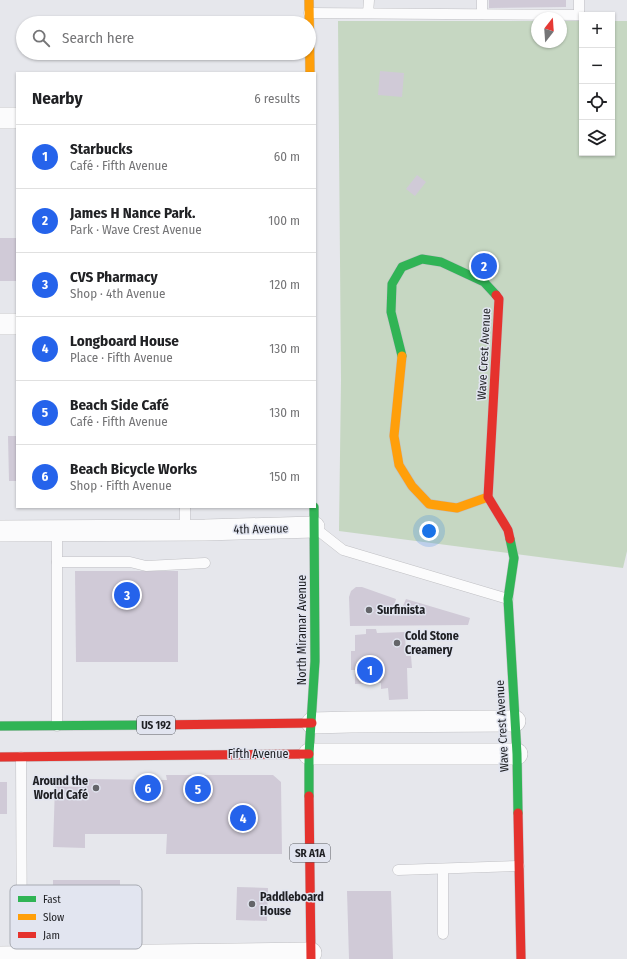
<!DOCTYPE html>
<meta charset="utf-8">
<style>
:root{--surface:#fff;--page:#f6f6f6;--text:#202124;--muted:#757577;--line:#e0e0e0;--accent:#2563eb}
body{margin:0;font-family:"Fira Sans Condensed",sans-serif;background:var(--page);color:var(--text)}
.controls{position:absolute;right:12px;top:12px;display:grid;overflow:hidden;border-radius:0px;box-shadow:0 1px 3px #0004}
.controls button{width:36px;height:36px;display:grid;place-items:center;padding:0;border:0;border-bottom:1px solid var(--line);background:var(--surface);color:var(--text);font:20px sans-serif}
.compass{position:absolute;left:531px;top:12px;width:36px;height:36px;border-radius:50%;background:var(--surface);box-shadow:0 1px 3px #0004;rotate:17deg}
.you{position:absolute;left:429px;top:531px;width:14px;height:14px;margin:-10px;border:3px solid #fff;border-radius:50%;background:#1a73e8;box-shadow:0 0 0 6px #1a73e833}
.badge{display:grid;place-items:center;width:26px;height:26px;border-radius:50%;background:var(--accent);color:#fff;font-size:13px;font-weight:700}
.pin{position:absolute;translate:-50% -50%;border:2px solid #fff;box-shadow:0 1px 4px #0006}
.list{margin:0;padding:0;list-style:none}
h2{display:flex;justify-content:space-between;align-items:center;height:52px;margin:0;padding:0 16px;font-size:17px}
h2 small{font-size:13px;font-weight:400;color:var(--muted)}
.list li{display:grid;grid-template-columns:26px 1fr auto;gap:12px;align-items:center;box-sizing:border-box;height:64px;padding:0 16px;border-top:1px solid var(--line)}
.list b{display:block;font-size:15px;white-space:nowrap}
.list p{margin:0;font-size:13px;white-space:nowrap;color:var(--muted)}
.list em{font-size:13px;font-style:normal;color:var(--muted)}
.icon{flex:none;width:22px;height:22px;fill:none;stroke:currentColor;stroke-width:2;stroke-linecap:round;stroke-linejoin:round}
.map{position:relative;flex:none;width:627px;height:959px;overflow:hidden}
.search{position:absolute;background:var(--surface);box-shadow:0 1px 3px #0004;left:16px;top:16px;width:300px;height:44px;display:flex;align-items:center;gap:10px;box-sizing:border-box;padding:0 14px;border-radius:22px;color:var(--muted);font-size:15px}
.panel{position:absolute;background:var(--surface);box-shadow:0 1px 3px #0004;left:16px;top:72px;width:300px;height:436px;border-radius:0px}
.map>svg:first-child{display:block}
.green{fill:#c6d7c2}
.building{fill:#d0cad7}
.lines{fill:none;stroke-linecap:round;stroke-linejoin:round}
.lane-casing{stroke:#c0c0c4;stroke-width:11}
.street-casing{stroke:#c0c0c4;stroke-width:22}
.fast-casing{stroke:#c0c0c4;stroke-width:10}
.slow-casing{stroke:#c0c0c4;stroke-width:10}
.jam-casing{stroke:#c0c0c4;stroke-width:10}
.lane{stroke:#fbfbfc;stroke-width:10}
.street{stroke:#fbfbfc;stroke-width:21}
.fast{stroke:#30b455;stroke-width:9}
.slow{stroke:#ff9f0a;stroke-width:9}
.jam{stroke:#e5322d;stroke-width:9}
.poi-dot{fill:#646569;stroke:#e2e5f0;stroke-width:1.5}
.labels{text-anchor:middle;stroke-width:3;stroke-linejoin:round;paint-order:stroke}
.shield{fill:#e2e5f0;stroke:#595a60;stroke-width:1}
.shield-label{font-size:11px;font-weight:bold;fill:#1e1f23}
.street-label{font-size:12px;fill:#1e1f23;stroke:#e2e5f0}
.poi-label{font-size:12px;font-weight:bold;fill:#1e1f23;stroke:#e2e5f0;text-anchor:start}
.key{fill:#e2e5f0;stroke:#a7aab2;stroke-width:1}
.key-label{font-size:11px;fill:#1e1f23}
</style>
<div class="map">
<svg width="627" height="959" viewBox="0 0 627 959">
<rect width="100%" height="100%" fill="#e6e7ec"/>
<!-- green -->
<polygon class="green" points="338,21 537,21 537,42 561,42 561,21 582,21 582,153 612,153 612,21 627,21 627,551 623,568 339,531 341,380"/>
<!-- building -->
<g class="building">
<polygon points="489,0 566,0 566,7 489,8"/>
<polygon points="380,71 404,73 402,97 378,95"/>
<polygon points="417,175 426,182 415,196 406,189"/>
<rect x="0" y="238" width="17" height="43"/>
<polygon points="8,436 17,436 17,481 9,481"/>
<polygon points="75,571 178,571 178,662 76,662"/>
<polygon points="356,587 362,587 396,599 394,606 402,608 406,599 470,618 468,625 350,626 349,597 351,591"/>
<polygon points="366,629 376,629 377,633 405,632 406,656 411,656 412,668 407,668 408,699 389,700 388,688 381,689 381,683 355,684 355,670 351,670 351,651 355,651 355,635 366,634"/>
<polygon points="166,775 273,775 281,782 282,854 166,854 167,834 85,834 85,848 53,847 55,786 85,787 85,779 167,780"/>
<rect x="0" y="782" width="7" height="32"/>
<rect x="53" y="880" width="67" height="37"/>
<polygon points="237,887 268,888 267,921 236,920"/>
<polygon points="347,891 391,891 393,959 349,959"/>
</g>
<g class="lines">
<!-- lane casing -->
<g class="lane-casing">
<g id="lane">
<polyline points="309,13 579,15 579,0"/>
<polyline points="368,13 369,0"/>
<polyline points="482,14 482,0"/>
<polyline points="315,528 343,550 508,599"/>
<polyline points="185,530 185,507"/>
<polyline points="57,531 57,726"/>
<polyline points="57,562 130,562 146,566 205,563"/>
<polyline points="21,757 22,957"/>
<polyline points="398,870 519,866"/>
<polyline points="443,934 443,869"/>
</g>
</g>
<!-- street casing -->
<g class="street-casing">
<g id="street">
<polyline points="0,118 17,118"/>
<polyline points="0,324 17,324"/>
<polyline points="0,531 205,530 314,527"/>
<polyline points="312,723 351,722 515,721"/>
<polyline points="309,754 517,754"/>
<polyline points="0,957 311,953"/>
</g>
</g>
<!-- fast casing -->
<g class="fast-casing">
<g id="fast">
<polyline points="402,356 391,312 392,284 402,267 422,259 441,262 484,282 496,295"/>
<polyline points="510,539 514,558 508,599 517,754 518,813"/>
<polyline points="0,726 155,725"/>
<polyline points="309,796 309,754 315,661 314,507"/>
</g>
</g>
<!-- slow casing -->
<g class="slow-casing">
<g id="slow">
<polyline points="309,0 310,73"/>
<polyline points="402,356 394,436 399,465 412,486 429,504 457,508 488,497"/>
</g>
</g>
<!-- jam casing -->
<g class="jam-casing">
<g id="jam">
<polyline points="496,295 499,299 488,497 508,530 510,539"/>
<polyline points="155,725 312,723"/>
<polyline points="0,757 309,754"/>
<polyline points="309,796 311,959"/>
<polyline points="518,813 521,959"/>
</g>
</g>
<!-- lane -->
<use href="#lane" class="lane"/>
<!-- street -->
<use href="#street" class="street"/>
<!-- fast -->
<use href="#fast" class="fast"/>
<!-- slow -->
<use href="#slow" class="slow"/>
<!-- jam -->
<use href="#jam" class="jam"/>
</g>
<!-- markers -->
<g class="poi-dot">
<circle cx="369" cy="610" r="4"/>
<circle cx="397" cy="643" r="4"/>
<circle cx="96" cy="788" r="4"/>
<circle cx="252" cy="904" r="4"/>
</g>
<g class="labels">
<!-- shield labels -->
<g class="shield">
<rect x="137" y="716" width="38" height="18" rx="3"/>
<rect x="290" y="844" width="40" height="18" rx="3"/>
</g>
<g class="shield-label">
<text x="156" y="729">US 192</text>
<text x="310" y="857">SR A1A</text>
</g>
<!-- street labels -->
<g class="street-label">
<text transform="translate(484 354) rotate(-87)" y="4">Wave Crest Avenue</text>
<text transform="translate(261 529) rotate(-1)" y="4">4th Avenue</text>
<text transform="translate(302 630) rotate(-90)" y="4">North Miramar Avenue</text>
<text transform="translate(502 726) rotate(-93)" y="4">Wave Crest Avenue</text>
<text x="258" y="758">Fifth Avenue</text>
</g>
<!-- poi labels -->
<g class="poi-label">
<text x="377" y="614">Surfinista</text>
<text x="405" y="640">Cold Stone<tspan x="405" dy="14">Creamery</tspan></text>
<text x="88" y="785" text-anchor="end">Around the<tspan x="88" dy="14">World Café</tspan></text>
<text x="260" y="901">Paddleboard<tspan x="260" dy="14">House</tspan></text>
</g>
</g>
<!-- legend -->
<rect x="10" y="885" width="132" height="64" rx="6" class="key"/>
<rect x="18" y="896" width="18" height="6" fill="#30b455"/>
<rect x="18" y="914" width="18" height="6" fill="#ff9f0a"/>
<rect x="18" y="932" width="18" height="6" fill="#e5322d"/>
<g class="key-label">
<text x="43" y="903">Fast</text>
<text x="43" y="921">Slow</text>
<text x="43" y="939">Jam</text>
</g>
</svg>
<div class="controls">
<button>+</button>
<button>−</button>
<button><svg class="icon" aria-label="locate" viewBox="0 0 24 24"><circle cx="12" cy="12" r="6"/><path d="M12 2v4M12 18v4M2 12h4M18 12h4"/></svg></button>
<button><svg class="icon" aria-label="layers" viewBox="0 0 24 24"><path d="M12 4l9 5-9 5-9-5zM3 14l9 5 9-5"/></svg></button>
</div>
<svg class="compass" viewBox="-18 -18 36 36"><path d="M0-13l5 13h-10z" fill="#e53935"/><path d="M0 13l5-13h-10z" fill="#757577"/></svg>
<div class="you"></div>
<div class="pin badge" style="left:370px;top:670px">1</div>
<div class="pin badge" style="left:484px;top:266px">2</div>
<div class="pin badge" style="left:127px;top:595px">3</div>
<div class="pin badge" style="left:243px;top:818px">4</div>
<div class="pin badge" style="left:198px;top:789px">5</div>
<div class="pin badge" style="left:148px;top:788px">6</div>
<div class="search"><svg class="icon" aria-label="search" viewBox="0 0 24 24"><circle cx="10" cy="10" r="6"/><path d="M15 15l6 6"/></svg>Search here</div>
<section class="panel">
<h2>Nearby<small>6 results</small></h2>
<ul class="list">
<li><span class="badge">1</span><div><b>Starbucks</b><p>Café · Fifth Avenue</p></div><em>60 m</em></li>
<li><span class="badge">2</span><div><b>James H Nance Park.</b><p>Park · Wave Crest Avenue</p></div><em>100 m</em></li>
<li><span class="badge">3</span><div><b>CVS Pharmacy</b><p>Shop · 4th Avenue</p></div><em>120 m</em></li>
<li><span class="badge">4</span><div><b>Longboard House</b><p>Place · Fifth Avenue</p></div><em>130 m</em></li>
<li><span class="badge">5</span><div><b>Beach Side Café</b><p>Café · Fifth Avenue</p></div><em>130 m</em></li>
<li><span class="badge">6</span><div><b>Beach Bicycle Works</b><p>Shop · Fifth Avenue</p></div><em>150 m</em></li>
</ul>
</section>
</div>
